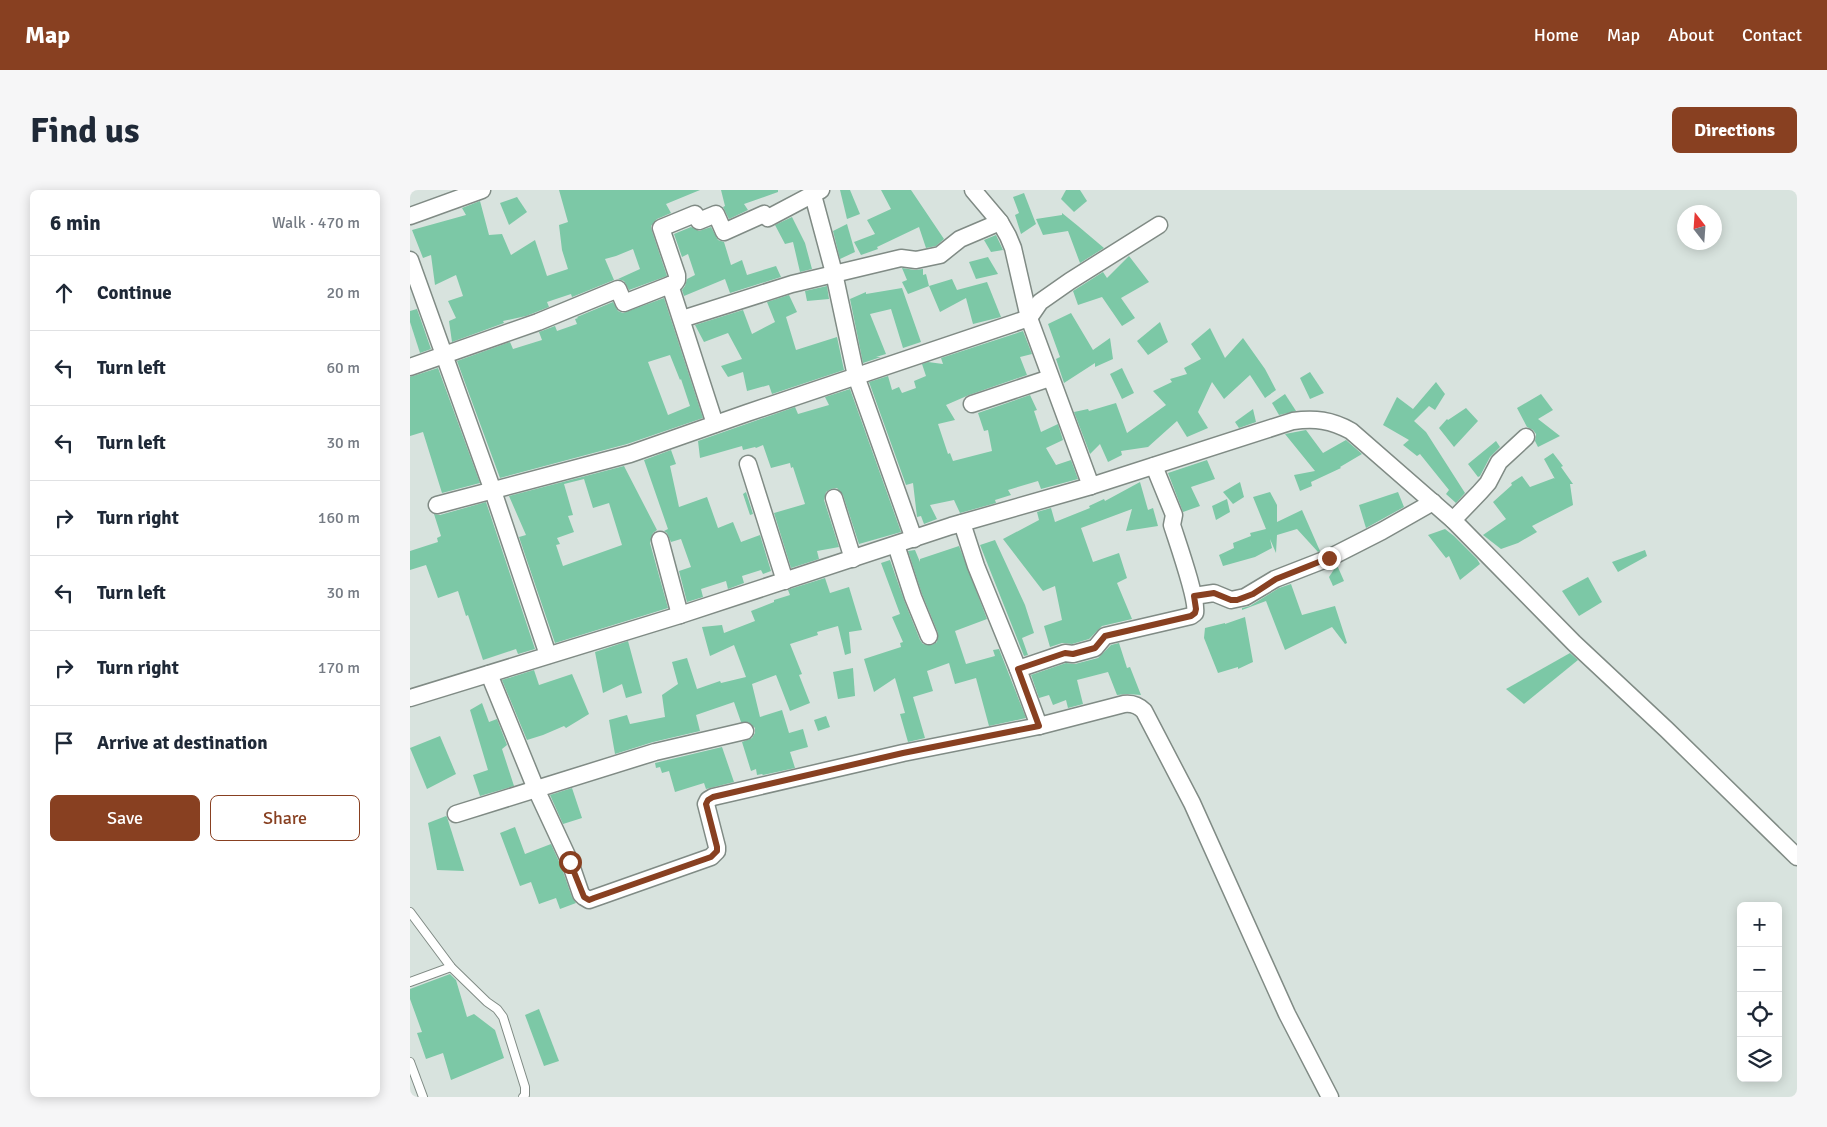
<!DOCTYPE html>
<meta charset="utf-8">
<style>
:root{--surface:#fff;--page:#f6f6f7;--text:#1f2937;--muted:#747a83;--line:#e0e1e3;--accent:#884021}
body{margin:0;font-family:Signika,sans-serif;background:var(--page);color:var(--text)}
.controls{position:absolute;right:15px;bottom:15px;display:grid;overflow:hidden;border-radius:8px;box-shadow:0 2px 12px #0003}
.controls button{width:45px;height:45px;display:grid;place-items:center;padding:0;border:0;border-bottom:1px solid var(--line);background:var(--surface);color:var(--text);font:25px sans-serif}
.compass{position:absolute;left:1267px;top:15px;width:45px;height:45px;border-radius:50%;background:var(--surface);box-shadow:0 2px 12px #0003;rotate:343deg}
.stop{position:absolute;width:15px;height:15px;margin:-11px;border:4px solid #884021;border-radius:50%;background:#fff}
.stop.end{background:#884021;border-color:#fff;box-shadow:0 1px 5px #0008}
.list{margin:0;padding:0;list-style:none}
h2{display:flex;justify-content:space-between;align-items:center;height:65px;margin:0;padding:0 20px;font-size:21px}
h2 small{font-size:16px;font-weight:400;color:var(--muted)}
.list li{display:grid;grid-template-columns:32px 1fr auto;gap:15px;align-items:center;box-sizing:border-box;height:75px;padding:0 20px;border-top:1px solid var(--line)}
.list b{display:block;font-size:19px;white-space:nowrap}
.list em{font-size:16px;font-style:normal;color:var(--muted)}
.actions{display:flex;gap:10px;padding:15px 20px}
.actions a{flex:1;padding:11px 0;border:1px solid var(--accent);border-radius:8px;text-align:center;font-size:18px;color:var(--accent)}
.actions .main{background:var(--accent);color:#fff}
.icon{flex:none;width:28px;height:28px;fill:none;stroke:currentColor;stroke-width:2;stroke-linecap:round;stroke-linejoin:round}
.map{position:relative;flex:none;width:1387px;height:907px;overflow:hidden;border-radius:8px}
header{display:flex;align-items:center;gap:30px;box-sizing:border-box;height:70px;padding:0 25px;background:var(--accent);color:#fff}
header strong{font-size:24px}
nav{display:flex;gap:28px;margin-inline-start:auto;font-size:18px}
.intro{display:flex;align-items:center;justify-content:space-between;box-sizing:border-box;height:120px;padding:0 30px}
h1{margin:0;font-size:35px}
.button{padding:12px 22px;border-radius:8px;background:var(--accent);color:#fff;font-size:18px;font-weight:700}
main{display:flex;gap:30px;padding:0 30px}
aside{flex:1;background:var(--surface);border-radius:8px;box-shadow:0 2px 12px #0003}
.map>svg:first-child{display:block}
.building{fill:#7cc8a6;fill-rule:evenodd}
.lines{fill:none;stroke-linecap:round;stroke-linejoin:round}
.service-casing{stroke:#808b85;stroke-width:10}
.minor-casing{stroke:#808b85;stroke-width:19}
.service{stroke:#fff;stroke-width:8}
.minor{stroke:#fff;stroke-width:16}
.route{stroke:#884021;stroke-width:6}
</style>
<header>
<strong>Map</strong>
<nav><a>Home</a><a>Map</a><a>About</a><a>Contact</a></nav>
</header>
<div class="intro"><h1>Find us</h1><a class="button">Directions</a></div>
<main>
<aside>
<h2>6 min<small>Walk · 470 m</small></h2>
<ul class="list">
<li><svg class="icon" aria-label="ahead" viewBox="0 0 24 24"><path d="M12 20V5M6 11l6-6 6 6"/></svg><div><b>Continue</b></div><em>20 m</em></li>
<li><svg class="icon" aria-label="left" viewBox="0 0 24 24"><path d="M17 20v-9H6M10 6l-5 5 5 5"/></svg><div><b>Turn left</b></div><em>60 m</em></li>
<li><svg class="icon" aria-label="left" viewBox="0 0 24 24"><path d="M17 20v-9H6M10 6l-5 5 5 5"/></svg><div><b>Turn left</b></div><em>30 m</em></li>
<li><svg class="icon" aria-label="right" viewBox="0 0 24 24"><path d="M7 20v-9h11M14 6l5 5-5 5"/></svg><div><b>Turn right</b></div><em>160 m</em></li>
<li><svg class="icon" aria-label="left" viewBox="0 0 24 24"><path d="M17 20v-9H6M10 6l-5 5 5 5"/></svg><div><b>Turn left</b></div><em>30 m</em></li>
<li><svg class="icon" aria-label="right" viewBox="0 0 24 24"><path d="M7 20v-9h11M14 6l5 5-5 5"/></svg><div><b>Turn right</b></div><em>170 m</em></li>
<li><svg class="icon" aria-label="arrive" viewBox="0 0 24 24"><path d="M6 21V4h12l-3 4 3 4H6"/></svg><div><b>Arrive at destination</b></div></li>
</ul>
<div class="actions"><a class="main">Save</a><a>Share</a></div>
</aside>
<div class="map">
<svg width="1387" height="907" viewBox="0 0 1387 907">
<rect width="100%" height="100%" fill="#d8e3de"/>
<!-- building -->
<g class="building">
<polygon points="149,0 290,0 256,14 261,23 247,29 241,36 242,41 257,86 219,100 214,91 208,89 230,79 223,59 206,66 195,69 204,90 162,107 161,104 137,112 139,117 116,126 93,131 94,133 42,152 39,131 46,128 38,111 53,106 46,85 25,95 21,65 13,68 2,40 56,25 52,18 70,11 79,45 92,44 101,65 125,50 137,86 158,79 152,60 149,35 158,32"/>
<polygon points="311,0 368,0 368,2 334,14 338,20 319,29 313,17 315,16"/>
<polygon points="430,0 440,0 450,24 437,29"/>
<polygon points="471,0 501,0 534,49 526,56 516,58 509,37 467,57 468,59 451,65 444,52 465,44 457,30 481,19"/>
<polygon points="656,0 670,0 677,11 664,22 651,9"/>
<polygon points="614,3 626,34 611,44 605,25 609,23 603,7"/>
<polygon points="107,7 117,22 99,35 90,13"/>
<polygon points="652,23 668,36 694,58 670,73 658,41 633,45 626,29 652,25"/>
<polygon points="382,27 395,53 402,79 390,82 383,52 375,54 365,35"/>
<polygon points="437,34 445,62 430,69 423,41"/>
<polygon points="281,37 289,41 301,37 308,50 314,52 321,75 332,70 337,85 366,76 371,87 320,103 315,89 274,106 272,100 275,96 277,89 285,85 278,64 272,67 264,44"/>
<polygon points="586,45 593,60 581,62 574,50"/>
<polygon points="719,66 739,92 711,108 725,128 712,136 692,107 668,115 663,101 693,82 697,88"/>
<polygon points="578,67 588,84 566,89 559,72"/>
<polygon points="492,78 505,80 513,79 513,85 516,84 519,96 498,104 492,92 497,90"/>
<polygon points="542,89 547,100 577,92 591,127 563,134 556,108 530,122 519,96"/>
<polygon points="417,96 419,109 397,111 395,101"/>
<polygon points="492,98 511,152 493,158 481,119 460,124 476,164 466,167 471,167 453,173 440,109 456,102 456,104"/>
<polygon points="379,105 387,122 376,127 386,160 427,147 434,180 362,204 359,195 337,201 333,182 318,187 311,176 332,169 318,143 294,152 285,135 333,120 342,144 365,132 357,112"/>
<path d="M254,108L293,228L217,254L90,288L47,171L100,152L103,159L132,150L129,142L145,136L147,141L167,134L165,129L168,128L167,127L203,112L208,121L213,123ZM260,165L270,190L271,189L280,216L258,225L238,172Z"/>
<polygon points="7,119 21,159 10,163 0,132 0,121"/>
<polygon points="661,123 683,160 700,148 703,169 685,177 685,173 654,193 646,169 650,167 638,134"/>
<polygon points="750,132 758,152 738,165 727,151"/>
<polygon points="800,138 815,168 833,148 855,179 866,200 855,208 840,185 814,209 802,192 788,222 798,238 777,247 767,231 738,257 711,261 712,265 698,272 690,254 680,264 664,222 678,219 679,221 706,213 717,243 756,215 743,201 762,192 760,189 777,184 774,178 791,169 781,154"/>
<polygon points="613,141 622,164 610,167 617,185 559,205 536,215 545,230 528,234 538,264 540,263 543,271 582,261 578,240 574,241 568,223 620,205 627,220 624,221 631,242 648,234 653,250 636,258 646,275 661,270 668,289 631,299 628,291 598,300 601,305 585,310 586,313 550,323 544,310 520,315 527,329 514,334 511,326 507,327 503,293 496,295 459,192 478,186 482,200 489,197 492,203 506,198 504,191 516,186 512,174 518,172 533,174 531,168"/>
<polygon points="28,178 70,293 32,303 13,242 0,246 0,187"/>
<polygon points="712,178 724,203 712,209 700,184"/>
<polygon points="900,182 914,203 900,209 890,188"/>
<polygon points="1026,192 1035,204 1025,220 1019,216 1004,231 1016,242 1055,303 1046,313 1036,304 1039,300 1010,264 1007,266 993,255 999,250 973,235 987,207 1003,219"/>
<polygon points="440,199 491,342 449,354 433,305 427,298 421,299 416,302 414,310 429,357 407,361 409,369 381,378 364,323 395,314 383,277 381,278 380,273 361,278 353,255 346,258 345,257 333,260 332,256 290,268 288,251 385,217 388,224 419,215 415,207"/>
<polygon points="875,204 886,221 869,225 862,213"/>
<polygon points="1131,204 1143,220 1128,229 1150,246 1128,257 1125,251 1126,244 1123,240 1117,237 1107,218"/>
<polygon points="1056,218 1068,231 1044,257 1029,238 1037,229 1038,230"/>
<polygon points="843,219 846,232 829,238 825,232"/>
<polygon points="896,240 913,263 936,250 952,264 930,277 931,278 901,292 902,296 890,301 884,285 905,281 875,244"/>
<polygon points="1086,251 1090,257 1080,267 1070,286 1068,287 1058,274"/>
<polygon points="261,260 266,274 260,276 269,317 297,307 308,338 323,332 331,352 350,345 361,381 353,384 351,380 332,386 334,393 318,399 316,391 291,399 293,407 277,412 269,381 281,377 271,349 261,352 257,343 254,341 258,339 234,270"/>
<polygon points="1143,263 1153,276 1151,277 1163,294 1160,294 1163,315 1122,336 1127,342 1108,353 1091,359 1073,345 1096,329 1083,312 1102,295 1101,293 1112,286 1120,297 1144,288 1145,289 1134,269"/>
<polygon points="797,270 805,289 781,297 790,316 773,322 758,283"/>
<path d="M214,276L247,340L243,343L240,353L258,418L145,453L109,347L116,345L99,306ZM174,289L183,318L199,313L212,355L153,376L146,355L150,354L147,348L164,342L158,326L163,325L154,294Z"/>
<polygon points="730,292 738,320 743,318 748,336 716,341 722,319 671,338 683,372 709,363 717,388 707,393 722,429 692,436 679,449 662,454 652,453 640,457 634,436 652,430 645,396 633,401 593,349 629,330 627,322 641,318 645,332 680,318 679,316 694,309 695,311"/>
<polygon points="830,292 834,307 823,314 813,302"/>
<polygon points="336,302 343,324 340,325 333,304"/>
<polygon points="860,302 867,315 867,332 892,320 910,361 908,362 887,339 867,345 866,363 860,349 862,358 845,367 813,376 809,365 824,358 823,353 841,346 840,343 856,339 843,307"/>
<polygon points="988,302 994,317 956,338 949,315"/>
<polygon points="817,309 820,322 806,330 802,316"/>
<polygon points="76,312 125,459 108,464 106,459 73,470 58,425 56,426 48,401 28,408 16,375 0,380 0,361 28,352 27,348 31,346 24,324 30,325"/>
<polygon points="1035,339 1044,346 1067,369 1070,374 1050,390 1039,366 1036,368 1018,345"/>
<polygon points="585,350 615,415 624,443 612,448 618,465 614,466 570,355"/>
<polygon points="549,356 577,429 545,441 556,474 585,466 583,460 589,459 616,528 579,536 566,488 545,494 539,473 517,481 523,501 503,507 515,548 498,552 490,524 495,523 485,488 464,502 454,469 491,457 490,453 493,452 482,427 490,424 471,373 480,370 494,410 510,450 513,454 522,455 527,452 528,443 512,404 498,361 505,360 510,372 510,369"/>
<polygon points="1235,360 1237,366 1208,382 1202,372"/>
<polygon points="927,375 934,391 923,396 919,387"/>
<polygon points="1178,387 1192,412 1169,426 1152,401"/>
<polygon points="415,388 420,403 439,397 452,440 439,442 441,463 435,465 428,436 407,442 408,445 380,454 392,484 389,485 400,513 380,521 366,485 342,494 350,527 372,520 379,543 393,539 398,557 380,562 385,578 353,585 352,584 347,585 346,579 341,581 332,552 342,548 345,543 345,538 338,532 331,532 324,512 286,525 290,541 243,552 205,564 199,530 217,525 220,534 255,527 252,505 268,494 262,472 277,468 287,499 310,491 311,493 336,487 324,455 300,466 292,437 312,435 314,443 345,431 341,421 364,412 364,410 380,405 378,400 380,399"/>
<polygon points="881,394 892,425 925,416 937,453 935,454 922,437 875,460 856,411 832,420 832,418 840,416 869,398"/>
<polygon points="835,427 843,472 828,479 828,477 808,483 794,448 795,438 815,433 815,434"/>
<polygon points="218,451 232,503 216,508 212,494 193,503 185,462"/>
<polygon points="709,453 717,478 720,477 731,505 717,504 707,505 698,482 667,490 673,514 658,518 656,510 643,515 639,505 629,508 621,485 656,473 665,474 688,468 701,455"/>
<polygon points="1160,463 1168,470 1114,514 1096,499"/>
<polygon points="443,478 445,506 428,509 423,482"/>
<polygon points="124,480 129,495 162,484 179,524 156,538 154,536 133,545 117,550 92,490"/>
<polygon points="72,513 79,532 87,529 97,555 92,559 104,596 70,606 63,585 78,580 60,520"/>
<polygon points="416,526 420,537 408,541 404,530"/>
<polygon points="30,546 46,584 17,599 0,558"/>
<polygon points="312,557 324,592 296,599 294,593 265,602 259,581 252,583 250,577 246,578 245,573"/>
<polygon points="162,598 172,628 153,634 140,605"/>
<polygon points="36,626 37,627 54,681 27,680 18,633"/>
<polygon points="105,637 115,664 141,654 151,676 162,707 166,713 150,719 146,708 129,714 121,692 110,696 90,643"/>
<polygon points="40,784 46,790 57,827 64,824 85,840 94,868 41,890 33,863 16,869 7,843 12,842 0,809 0,799"/>
<polygon points="129,819 149,871 134,876 115,825"/>
</g>
<g class="lines">
<!-- service casing -->
<g class="service-casing">
<g id="service">
<polyline points="0,722 41,777 77,812 87,819 93,827 115,897 115,905 113,907"/>
<polyline points="0,792 41,777"/>
<polyline points="0,872 13,907"/>
</g>
</g>
<!-- minor casing -->
<g class="minor-casing">
<g id="minor">
<polyline points="563,0 590,32 598,46 603,58 619,128 681,296"/>
<polyline points="403,5 424,83 446,186 504,349"/>
<polyline points="0,26 72,0"/>
<polyline points="0,70 83,301 138,465"/>
<polyline points="260,95 305,234"/>
<polyline points="272,129 382,94 491,68 506,70 530,65 550,49 590,32"/>
<polyline points="0,177 128,132 208,99 214,113 265,93 267,90 267,85 251,38 285,24 289,31 306,24 314,42 354,24 358,28 411,0"/>
<polyline points="562,214 640,188"/>
<polyline points="338,274 375,391"/>
<polyline points="424,308 443,369"/>
<polyline points="27,315 220,264 337,223 619,128 630,112 660,91 749,35"/>
<polyline points="1043,330 1070,302 1078,293 1089,272 1116,247"/>
<polyline points="552,333 566,376 608,479 629,536"/>
<polyline points="250,350 270,425"/>
<polyline points="486,355 503,407 519,446"/>
<polyline points="784,406 804,403 821,410 835,407 865,389 919,368 972,341 1023,312"/>
<path d="M608,479L655,463L663,464L685,458L695,446L781,426L785,423C788,410 767,351 762,335L764,325L744,276"/>
<path d="M79,484L126,599L160,672L171,704L174,707L179,710L301,667L307,661V657L296,614L298,610L303,607L493,563L629,536L714,514C722,513 728,515 734,521L782,613L877,824L920,907"/>
<path d="M0,508L270,425L541,336L681,296L883,231C905,228 921,230 941,241L1043,330L1164,453L1257,540L1387,667"/>
<polyline points="46,624 245,562 335,541"/>
</g>
</g>
<!-- service -->
<use href="#service" class="service"/>
<!-- minor -->
<use href="#minor" class="minor"/>
</g>
<g class="lines">
<!-- route -->
<polyline class="route" points="160,672 174,707 179,710 184,708 301,667 307,661 307,657 296,614 298,610 303,607 493,563 629,536 608,479 655,463 663,464 685,458 695,446 781,426 785,423 786,419 784,406 804,403 821,410 827,410 843,404 866,389 919,368"/>
</g>
</svg>
<div class="controls">
<button>+</button>
<button>−</button>
<button><svg class="icon" aria-label="locate" viewBox="0 0 24 24"><circle cx="12" cy="12" r="6"/><path d="M12 2v4M12 18v4M2 12h4M18 12h4"/></svg></button>
<button><svg class="icon" aria-label="layers" viewBox="0 0 24 24"><path d="M12 4l9 5-9 5-9-5zM3 14l9 5 9-5"/></svg></button>
</div>
<svg class="compass" viewBox="-18 -18 36 36"><path d="M0-13l5 13h-10z" fill="#e53935"/><path d="M0 13l5-13h-10z" fill="#747a83"/></svg>
<div class="stop" style="left:160px;top:672px"></div>
<div class="stop end" style="left:919px;top:368px"></div>
</div>
</main>
